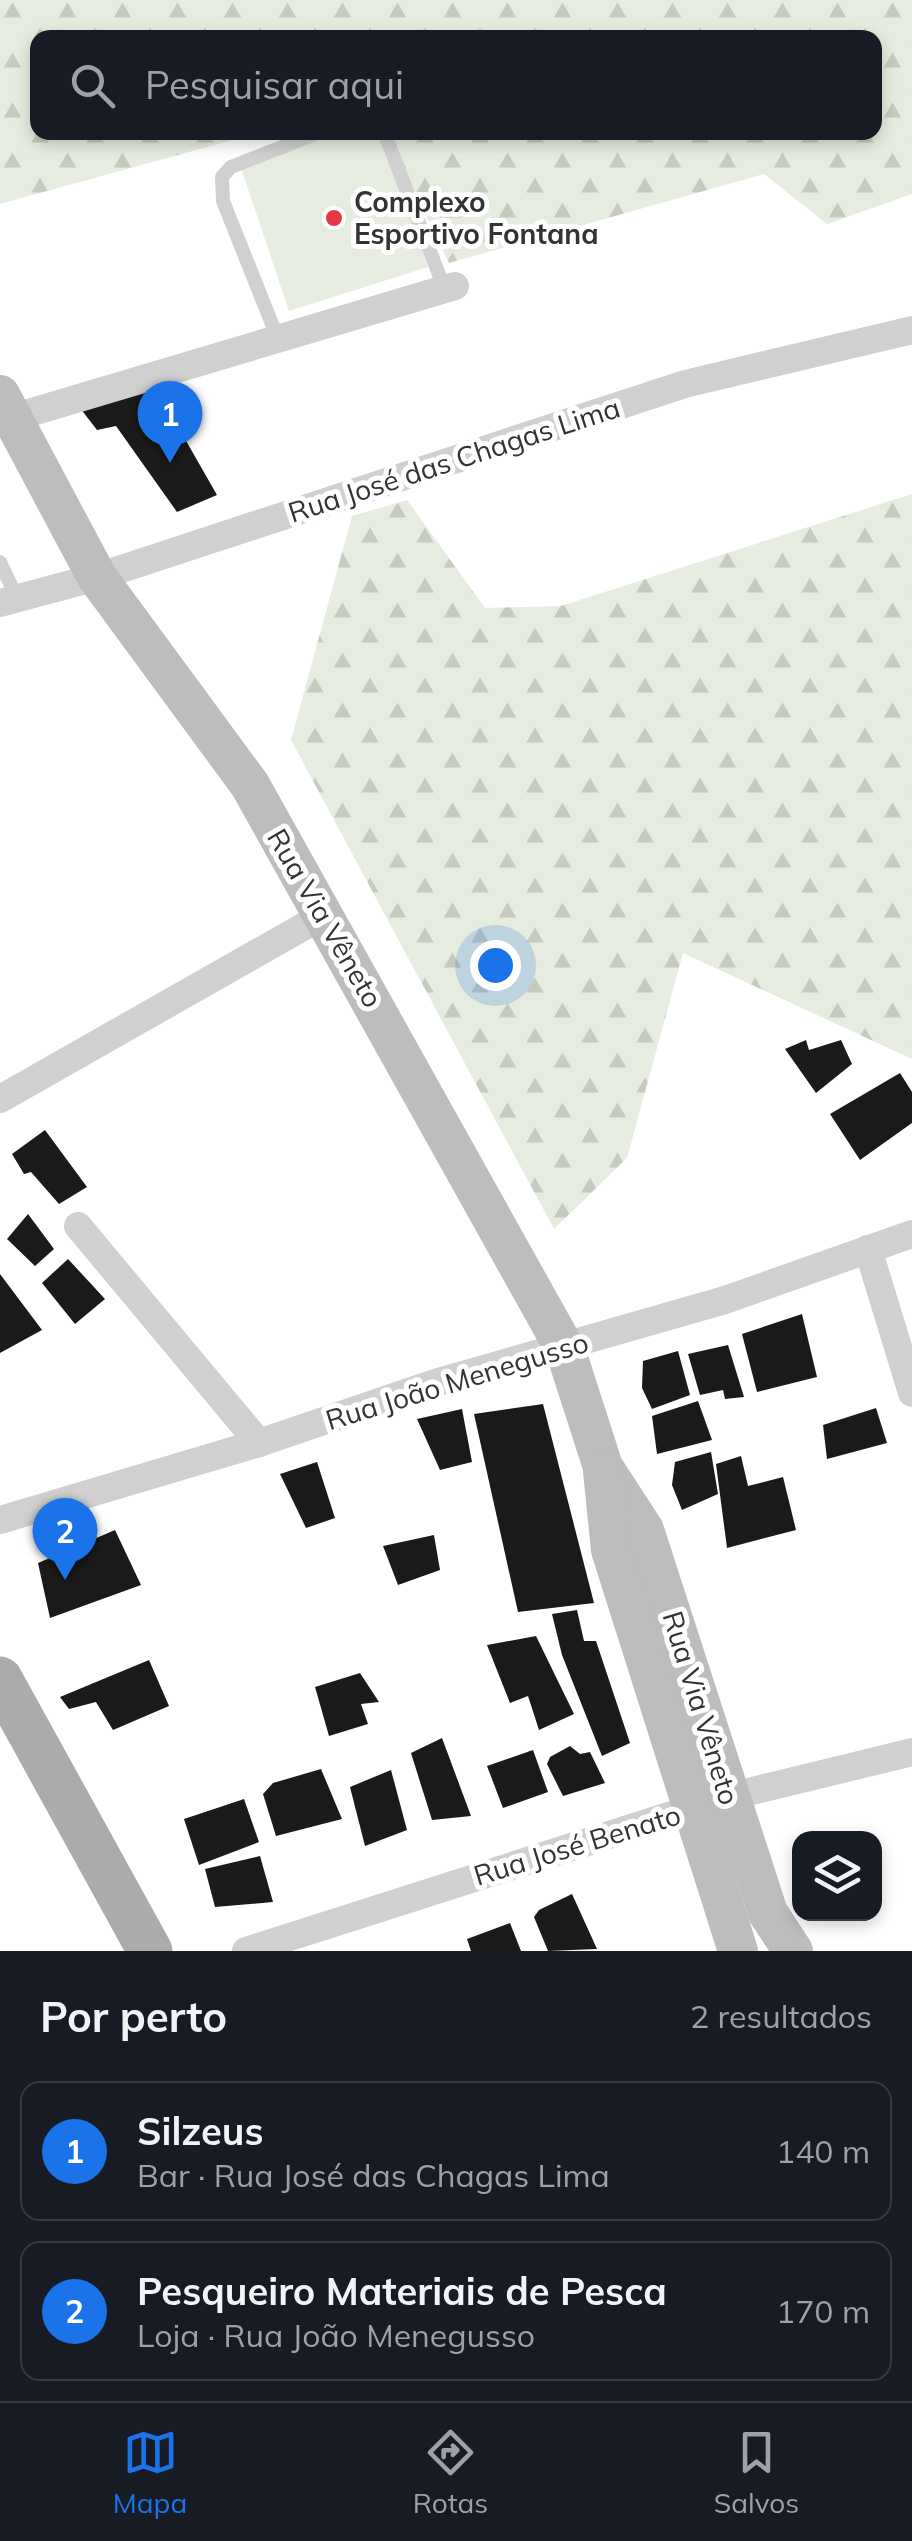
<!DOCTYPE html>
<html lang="pt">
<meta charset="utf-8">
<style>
:root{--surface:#171b24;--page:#242831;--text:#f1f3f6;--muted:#9ea1a6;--line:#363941;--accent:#1a73e8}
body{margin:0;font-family:Mulish,sans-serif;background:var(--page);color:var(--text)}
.controls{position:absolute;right:30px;bottom:30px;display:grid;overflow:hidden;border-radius:20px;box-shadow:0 5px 15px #0003}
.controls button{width:90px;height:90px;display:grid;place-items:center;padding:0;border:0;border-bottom:2px solid var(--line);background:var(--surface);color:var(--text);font:50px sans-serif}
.you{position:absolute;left:495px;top:965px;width:35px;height:35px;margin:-25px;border:8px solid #fff;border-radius:50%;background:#1a73e8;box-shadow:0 0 0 15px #1a73e833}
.badge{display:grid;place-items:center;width:65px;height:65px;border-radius:50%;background:var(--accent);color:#fff;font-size:32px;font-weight:700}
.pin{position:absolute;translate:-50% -82px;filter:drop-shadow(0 2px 5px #0008)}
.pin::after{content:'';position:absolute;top:52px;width:35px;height:30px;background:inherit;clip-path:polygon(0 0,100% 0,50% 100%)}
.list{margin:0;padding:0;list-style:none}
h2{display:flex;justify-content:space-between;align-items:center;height:130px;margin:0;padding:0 40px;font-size:42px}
h2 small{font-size:32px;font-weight:400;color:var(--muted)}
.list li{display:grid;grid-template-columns:65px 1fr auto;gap:30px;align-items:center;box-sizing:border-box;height:140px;margin:0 20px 20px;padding:0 20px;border:2px solid var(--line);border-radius:20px}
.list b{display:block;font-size:38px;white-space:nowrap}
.list p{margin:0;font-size:32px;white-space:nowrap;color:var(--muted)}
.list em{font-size:32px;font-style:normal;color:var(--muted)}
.icon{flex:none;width:55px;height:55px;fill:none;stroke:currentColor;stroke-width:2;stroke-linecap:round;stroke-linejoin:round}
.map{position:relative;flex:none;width:912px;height:1951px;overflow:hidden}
.search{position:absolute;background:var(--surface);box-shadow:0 5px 15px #0003;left:30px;right:30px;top:30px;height:110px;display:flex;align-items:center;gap:25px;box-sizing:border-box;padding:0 35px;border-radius:20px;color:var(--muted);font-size:38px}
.sheet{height:450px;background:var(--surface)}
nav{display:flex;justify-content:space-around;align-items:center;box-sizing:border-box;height:140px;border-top:2px solid var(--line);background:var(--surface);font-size:28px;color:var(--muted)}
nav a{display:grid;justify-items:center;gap:5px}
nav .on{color:var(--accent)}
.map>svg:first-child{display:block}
.green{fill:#e6ecdf}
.forest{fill:url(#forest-firs)}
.building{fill:#1a1a1a}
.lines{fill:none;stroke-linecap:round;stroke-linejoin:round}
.lane{stroke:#d0d0d0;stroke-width:14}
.street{stroke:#d0d0d0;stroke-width:28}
.secondary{stroke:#bdbdbd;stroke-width:40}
.primary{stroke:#ababab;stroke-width:45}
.poi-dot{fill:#e63946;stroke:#fff;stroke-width:4}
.labels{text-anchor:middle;stroke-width:10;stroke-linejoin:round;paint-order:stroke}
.poi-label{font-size:28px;font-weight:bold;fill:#333;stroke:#fff;text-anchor:start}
.street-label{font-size:28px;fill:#333;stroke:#fff}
</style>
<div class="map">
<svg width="912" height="1951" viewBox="0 0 912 1951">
<defs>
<pattern id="forest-firs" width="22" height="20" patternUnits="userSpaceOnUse" patternTransform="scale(2.5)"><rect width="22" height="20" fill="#e6ecdf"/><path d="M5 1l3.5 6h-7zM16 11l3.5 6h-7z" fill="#c6cbc0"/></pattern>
</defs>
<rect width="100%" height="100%" fill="#fff"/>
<!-- green -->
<polygon class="green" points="337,133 379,133 428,267 289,311 241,168"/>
<!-- forest -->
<g class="forest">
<polygon points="0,0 912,0 912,194 827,224 764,174 449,263 386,133 874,132 874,38 38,38 38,132 258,133 0,204"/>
<polygon points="912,494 912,1059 683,953 627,1158 554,1229 291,740 352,516 407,500 485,608 561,606"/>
</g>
<!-- building -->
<g class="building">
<polygon points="153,383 217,495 177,512 116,426 97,430 80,408"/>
<polygon points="806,1040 809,1050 841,1040 852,1064 816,1093 785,1049"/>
<polygon points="900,1073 912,1092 912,1123 860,1160 830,1114"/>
<polygon points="45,1130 87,1187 59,1204 31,1172 24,1174 12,1154"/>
<polygon points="28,1214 54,1249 35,1266 7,1239"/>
<polygon points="68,1259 105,1299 75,1324 42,1283"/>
<polygon points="0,1274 42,1330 0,1353"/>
<polygon points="802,1314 817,1377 757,1392 742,1334"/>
<polygon points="728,1345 744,1397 725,1399 723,1390 700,1395 688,1354"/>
<polygon points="678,1351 690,1395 652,1409 642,1388 643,1361"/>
<polygon points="698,1401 712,1440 657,1454 652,1416"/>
<polygon points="543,1404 594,1603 518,1612 474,1414"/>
<polygon points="876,1408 887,1443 827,1459 823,1425"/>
<polygon points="462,1409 472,1462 440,1470 417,1419"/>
<polygon points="711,1452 718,1494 682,1510 672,1485 675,1462"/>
<polygon points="741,1456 748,1486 783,1477 796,1530 727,1548 716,1464"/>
<polygon points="317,1462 335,1518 306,1528 280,1474"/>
<polygon points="115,1530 141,1585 50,1618 38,1563"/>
<polygon points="434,1535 440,1570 398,1585 383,1546"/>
<polygon points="577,1610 584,1641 596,1641 630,1743 602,1756 562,1655 552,1614"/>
<polygon points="536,1636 574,1714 539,1730 528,1696 510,1703 487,1645"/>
<polygon points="149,1660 169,1706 113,1730 96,1702 69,1709 60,1697"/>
<polygon points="360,1673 379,1702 361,1704 368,1724 329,1736 315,1687"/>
<polygon points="442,1738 471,1816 432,1820 411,1753"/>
<polygon points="570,1746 580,1754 590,1752 605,1783 563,1796 547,1764 550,1757"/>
<polygon points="533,1750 548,1792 503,1808 487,1766"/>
<polygon points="321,1769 342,1819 276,1836 263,1794 273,1783"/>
<polygon points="391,1770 407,1830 365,1846 350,1787"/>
<polygon points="244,1799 259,1842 199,1865 184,1819"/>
<polygon points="260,1856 273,1902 215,1907 205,1869"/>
<polygon points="572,1894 597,1949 548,1951 534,1917 539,1910"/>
<polygon points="510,1923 521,1951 471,1951 467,1939"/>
</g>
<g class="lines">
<!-- lane -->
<g class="lane">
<polyline points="384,132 445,290"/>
<polyline points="278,339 223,201 222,177 231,167 320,132"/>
<polyline points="0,562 17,598"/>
</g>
<!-- street -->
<g class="street">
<polyline points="12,418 455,286"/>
<polyline points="0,603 97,577 685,384 912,330"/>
<polyline points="0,1099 324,915"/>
<polyline points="78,1226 259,1443"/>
<polyline points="868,1249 912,1393"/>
<polyline points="0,1520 259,1443 435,1383 725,1300 912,1234"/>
<polyline points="246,1951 728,1797 912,1752"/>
</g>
<!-- secondary -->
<g class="secondary">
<polyline points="0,395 97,577 250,785 565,1349 603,1467 644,1530 768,1913 793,1951"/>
<polyline points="603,1471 611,1550 738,1951"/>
</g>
<!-- primary -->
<polyline class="primary" points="0,1679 150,1951"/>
</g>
<!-- markers -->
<circle class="poi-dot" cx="334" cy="218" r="10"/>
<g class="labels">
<!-- poi labels -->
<g class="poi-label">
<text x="354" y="212">Complexo<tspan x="354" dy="32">Esportivo Fontana</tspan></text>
</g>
<!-- street labels -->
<g class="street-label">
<text transform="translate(454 460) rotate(-18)" y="10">Rua José das Chagas Lima</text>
<text transform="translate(325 918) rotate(60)" y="10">Rua Via Vêneto</text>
<text transform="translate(457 1381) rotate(-17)" y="10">Rua João Menegusso</text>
<text transform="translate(701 1708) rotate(73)" y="10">Rua Via Vêneto</text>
<text transform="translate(577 1845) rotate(-17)" y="10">Rua José Benato</text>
</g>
</g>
</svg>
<div class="controls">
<button><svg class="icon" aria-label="layers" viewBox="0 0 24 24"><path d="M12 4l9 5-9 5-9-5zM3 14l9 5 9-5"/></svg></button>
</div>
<div class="you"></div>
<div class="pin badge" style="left:170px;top:463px">1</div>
<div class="pin badge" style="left:65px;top:1580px">2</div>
<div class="search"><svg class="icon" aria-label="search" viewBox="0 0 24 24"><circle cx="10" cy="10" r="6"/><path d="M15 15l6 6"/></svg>Pesquisar aqui</div>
</div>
<section class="sheet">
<h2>Por perto<small>2 resultados</small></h2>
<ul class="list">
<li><span class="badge">1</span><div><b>Silzeus</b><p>Bar · Rua José das Chagas Lima</p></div><em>140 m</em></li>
<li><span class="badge">2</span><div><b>Pesqueiro Materiais de Pesca</b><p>Loja · Rua João Menegusso</p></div><em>170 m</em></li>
</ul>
</section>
<nav>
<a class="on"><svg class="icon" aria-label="map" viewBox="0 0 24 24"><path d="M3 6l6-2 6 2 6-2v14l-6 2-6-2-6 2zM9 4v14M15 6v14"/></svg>Mapa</a>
<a><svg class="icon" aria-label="directions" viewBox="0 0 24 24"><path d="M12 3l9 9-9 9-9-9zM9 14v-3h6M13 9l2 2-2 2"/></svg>Rotas</a>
<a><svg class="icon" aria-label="saved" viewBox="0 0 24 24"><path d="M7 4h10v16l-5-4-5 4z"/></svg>Salvos</a>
</nav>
